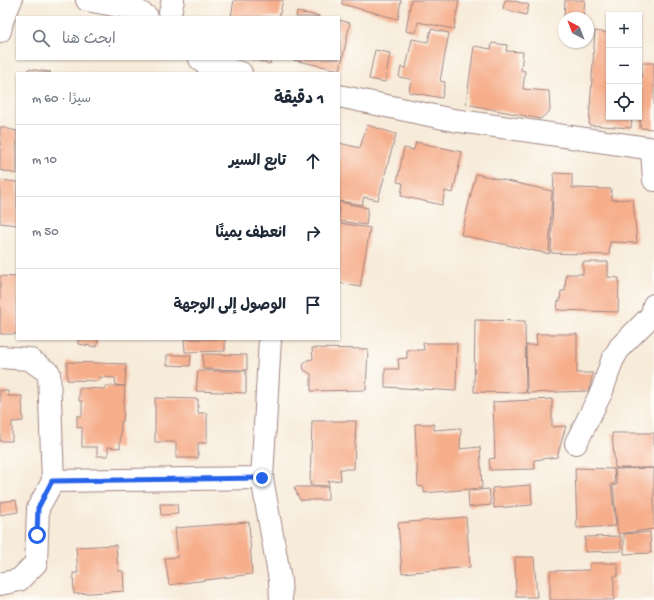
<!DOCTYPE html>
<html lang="ar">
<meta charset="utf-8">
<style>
:root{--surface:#fff;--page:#f6f6f7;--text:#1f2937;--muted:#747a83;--line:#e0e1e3}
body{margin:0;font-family:"Gochi Hand","Playpen Sans Arabic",sans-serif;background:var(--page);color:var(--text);direction:rtl}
.controls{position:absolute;right:12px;top:12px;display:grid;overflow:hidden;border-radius:0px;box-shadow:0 1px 3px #0004}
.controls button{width:36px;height:36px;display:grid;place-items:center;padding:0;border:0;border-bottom:1px solid var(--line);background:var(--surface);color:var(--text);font:20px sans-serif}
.compass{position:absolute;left:558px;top:12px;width:36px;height:36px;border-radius:50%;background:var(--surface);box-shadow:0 1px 3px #0004;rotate:318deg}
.stop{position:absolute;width:12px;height:12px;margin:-9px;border:3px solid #2563eb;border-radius:50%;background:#fff}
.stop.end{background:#2563eb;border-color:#fff;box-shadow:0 1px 4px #0008}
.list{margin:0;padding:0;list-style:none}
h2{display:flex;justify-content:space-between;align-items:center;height:52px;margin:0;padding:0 16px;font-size:17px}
h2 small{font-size:13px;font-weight:400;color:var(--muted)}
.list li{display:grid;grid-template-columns:26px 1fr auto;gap:12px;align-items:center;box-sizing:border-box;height:72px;padding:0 16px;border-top:1px solid var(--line)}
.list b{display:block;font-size:15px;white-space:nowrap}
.list em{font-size:13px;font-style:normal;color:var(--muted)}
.icon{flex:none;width:22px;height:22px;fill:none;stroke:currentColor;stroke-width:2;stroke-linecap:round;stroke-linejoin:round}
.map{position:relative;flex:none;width:654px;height:600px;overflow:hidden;direction:ltr}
.search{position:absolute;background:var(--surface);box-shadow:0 1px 3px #0004;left:16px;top:16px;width:324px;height:44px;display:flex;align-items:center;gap:10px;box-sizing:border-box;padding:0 14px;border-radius:0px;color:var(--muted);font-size:15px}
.panel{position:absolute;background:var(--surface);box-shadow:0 1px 3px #0004;left:16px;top:72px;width:324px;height:268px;border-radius:0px;direction:rtl}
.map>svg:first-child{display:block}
.building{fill:#f6ad8a}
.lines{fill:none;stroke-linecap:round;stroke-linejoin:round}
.minor-casing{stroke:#a08582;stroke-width:24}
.minor{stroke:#fff;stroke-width:22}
.route{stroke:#2563eb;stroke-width:5}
</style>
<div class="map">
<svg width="654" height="600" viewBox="0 0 654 600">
<rect width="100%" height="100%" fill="#fdfcf7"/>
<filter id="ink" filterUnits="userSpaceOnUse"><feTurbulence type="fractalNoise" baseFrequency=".025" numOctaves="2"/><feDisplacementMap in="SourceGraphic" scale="8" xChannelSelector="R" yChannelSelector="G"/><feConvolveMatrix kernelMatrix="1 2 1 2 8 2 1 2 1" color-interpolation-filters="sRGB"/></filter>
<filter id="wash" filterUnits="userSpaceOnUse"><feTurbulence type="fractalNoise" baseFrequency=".012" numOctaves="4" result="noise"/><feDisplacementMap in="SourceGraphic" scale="16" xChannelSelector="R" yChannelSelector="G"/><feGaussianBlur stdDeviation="0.9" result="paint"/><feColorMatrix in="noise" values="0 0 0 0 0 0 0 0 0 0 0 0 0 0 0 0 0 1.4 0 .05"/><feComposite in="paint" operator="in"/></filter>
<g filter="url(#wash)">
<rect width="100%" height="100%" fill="#f7ebd9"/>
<g id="blocks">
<!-- building -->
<g class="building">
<polygon points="234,0 283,0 279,17 231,17"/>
<polygon points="342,0 401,0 398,19 342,4"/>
<polygon points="411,0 459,0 454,29 418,22 416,33 406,31"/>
<polygon points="505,0 511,0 529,5 526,15 503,9"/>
<polygon points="565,0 585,0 583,18 564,18"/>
<polygon points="297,12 319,16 319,17 296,17"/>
<polygon points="339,20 350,23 340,70 293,60 294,59 339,59"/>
<polygon points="431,29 449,33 440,81 445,82 442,98 409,92 411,79 399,77 401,67 406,68 412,39 428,42"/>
<polygon points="595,31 609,33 609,117 632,117 631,128 589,125"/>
<polygon points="492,43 507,45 506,51 523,52 521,70 525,71 523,89 549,91 550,111 540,119 466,104 474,46 491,49"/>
<polygon points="375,50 390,53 385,82 369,79"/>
<polygon points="251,59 271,59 270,64"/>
<polygon points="642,63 654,63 654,129 640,128"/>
<polygon points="28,69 51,72 50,73 27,73"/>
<polygon points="367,125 396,134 378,200 364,197 362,205 339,201 339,143 360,148"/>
<polygon points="0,127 17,131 17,174 0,170"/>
<polygon points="416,142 462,152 453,193 445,191 442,205 401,196 403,183 397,182 404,148 414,150"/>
<polygon points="554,173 572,174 572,188 611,189 612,200 633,199 637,243 610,242 609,255 551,253"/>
<polygon points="476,174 552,191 549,254 461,235"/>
<polygon points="0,180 17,182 17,225 0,223"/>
<polygon points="339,202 368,208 366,225 339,221"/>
<polygon points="339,223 370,228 360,287 339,283"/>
<polygon points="583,262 608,262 608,277 619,278 618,312 557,310 558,301 560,301 561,291 565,291 566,274 583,274"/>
<polygon points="0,276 17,277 17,334 0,334"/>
<polygon points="475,320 525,321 526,393 474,392"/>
<polygon points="536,334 577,334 577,373 593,373 589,391 527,393 526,345 537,345"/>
<polygon points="78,339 98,339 97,347 78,344"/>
<polygon points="184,339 225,339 225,351 185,352"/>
<polygon points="423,343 457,343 456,391 385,387 385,369 399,369 398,359 407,358 407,350 424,350"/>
<polygon points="312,348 368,349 366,390 311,391 311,374 304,370 303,365 307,360 313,359"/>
<polygon points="203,354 247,355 247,370 203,369"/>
<polygon points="167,355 191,355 190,366 167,365"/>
<polygon points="67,362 126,364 125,386 116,385 115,378 99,377 99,381 67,380"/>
<polygon points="198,371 246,371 246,393 196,391"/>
<polygon points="105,386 125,386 123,422 121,422 120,448 108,447 108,456 97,456 97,447 82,447 82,427 77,428 77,416 82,416 82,401 79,401 79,388 105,389"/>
<polygon points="0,390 8,391 8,396 22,396 23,421 12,422 12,441 0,441"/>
<polygon points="155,398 198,399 198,413 207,413 207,443 198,443 198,458 176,458 176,442 155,442"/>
<polygon points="552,399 552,427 566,426 557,457 534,460 535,469 490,470 489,459 495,458 493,402"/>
<polygon points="312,421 356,421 354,469 340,469 341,480 328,481 329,486 310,485"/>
<polygon points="415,424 434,424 434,430 461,428 460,449 480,447 482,488 424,493 424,487 418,486"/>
<polygon points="612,433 654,433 654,468 615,468"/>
<polygon points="575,468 614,469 615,484 611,484 616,526 577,528"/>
<polygon points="654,468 654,529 618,534 613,486 617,485 615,469"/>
<polygon points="531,485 532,505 494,508 492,488"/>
<polygon points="294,487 328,487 328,500 300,500"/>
<polygon points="489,489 491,505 469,507 468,491"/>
<polygon points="16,500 18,512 0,515 0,502"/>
<polygon points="160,504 177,504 178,514 161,515"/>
<polygon points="466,517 470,567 402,573 398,523"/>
<polygon points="249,522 252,574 169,585 165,558 178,557 175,528"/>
<polygon points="650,532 651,553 624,554 624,534"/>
<polygon points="621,536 621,551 585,552 585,537"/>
<polygon points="116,545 118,571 123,571 124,591 74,594 73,573 78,573 76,547"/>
<polygon points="515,557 534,557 537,597 516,597"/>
<polygon points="590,563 618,563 618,576 614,576 614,600 550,600 550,571 590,570"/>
</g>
</g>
</g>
<g filter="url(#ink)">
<use href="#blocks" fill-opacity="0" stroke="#a08582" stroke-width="1"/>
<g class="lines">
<!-- minor casing -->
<g class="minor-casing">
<g id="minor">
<polyline points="87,0 135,9 147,17"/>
<polyline points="169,17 173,0"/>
<polyline points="0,31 2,21 11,0"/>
<polyline points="200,59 206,64 241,73"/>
<polyline points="339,96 453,120 654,149"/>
<polyline points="652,149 654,180"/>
<polyline points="0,357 29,359 49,373 53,481"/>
<polyline points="576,443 602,391 612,361 620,347 652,315 654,305"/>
<polyline points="262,478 280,580 281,600"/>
<polyline points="0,584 19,580 36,563 38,508 53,481 262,478 270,339"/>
</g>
</g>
<!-- minor -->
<use href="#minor" class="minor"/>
</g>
</g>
<g class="lines" filter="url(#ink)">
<!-- route -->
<polyline class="route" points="37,535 38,508 52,481 262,478"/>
</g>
</svg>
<div class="controls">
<button>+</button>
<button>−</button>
<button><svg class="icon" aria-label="locate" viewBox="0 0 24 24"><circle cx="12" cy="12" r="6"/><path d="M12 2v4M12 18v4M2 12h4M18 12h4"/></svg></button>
</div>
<svg class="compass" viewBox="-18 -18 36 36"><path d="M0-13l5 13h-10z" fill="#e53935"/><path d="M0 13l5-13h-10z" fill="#747a83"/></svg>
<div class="stop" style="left:37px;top:535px"></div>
<div class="stop end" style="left:262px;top:478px"></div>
<div class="search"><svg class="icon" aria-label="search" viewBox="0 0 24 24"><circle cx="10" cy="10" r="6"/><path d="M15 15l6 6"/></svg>ابحث هنا</div>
<section class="panel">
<h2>1 دقيقة<small>سيرًا · 60 m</small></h2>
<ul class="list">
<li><svg class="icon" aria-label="ahead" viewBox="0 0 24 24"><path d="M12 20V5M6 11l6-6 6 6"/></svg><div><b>تابع السير</b></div><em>10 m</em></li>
<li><svg class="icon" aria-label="right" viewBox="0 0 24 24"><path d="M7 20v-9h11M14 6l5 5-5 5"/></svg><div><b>انعطف يمينًا</b></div><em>50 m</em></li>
<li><svg class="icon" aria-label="arrive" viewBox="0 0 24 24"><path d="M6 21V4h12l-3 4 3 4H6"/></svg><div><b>الوصول إلى الوجهة</b></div></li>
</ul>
</section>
</div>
